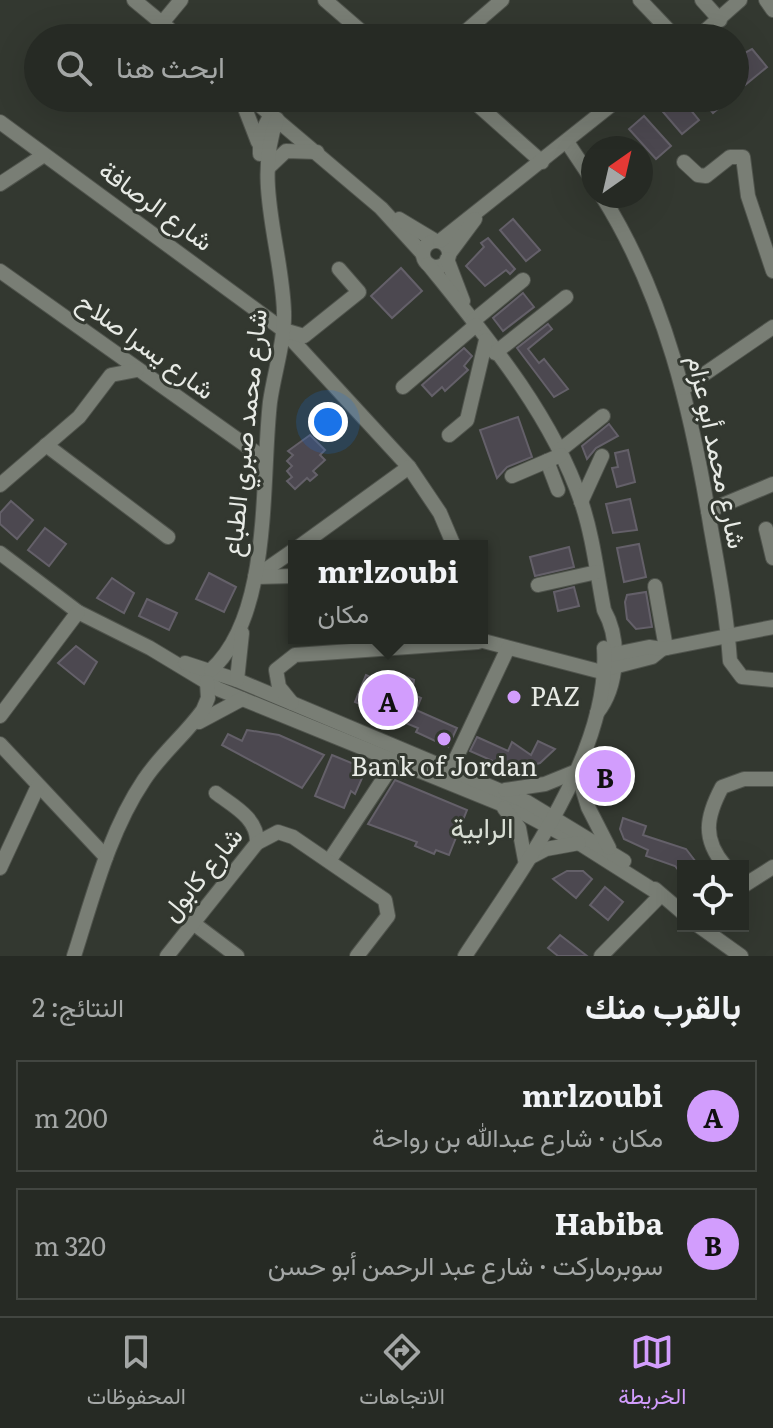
<!DOCTYPE html>
<html lang="ar">
<meta charset="utf-8">
<style>
:root{--surface:#262a24;--page:#323631;--text:#f1f3f6;--muted:#a4a7a6;--line:#424641;--accent:#d29dfd}
body{margin:0;font-family:Literata,Vazirmatn,serif;background:var(--page);color:var(--text);direction:rtl}
.controls{position:absolute;right:24px;bottom:24px;display:grid;overflow:hidden;border-radius:0px;box-shadow:0 8px 32px #0002}
.controls button{width:72px;height:72px;display:grid;place-items:center;padding:0;border:0;border-bottom:2px solid var(--line);background:var(--surface);color:var(--text);font:40px sans-serif}
.compass{position:absolute;left:581px;top:136px;width:72px;height:72px;border-radius:50%;background:var(--surface);box-shadow:0 8px 32px #0002;rotate:34deg}
.you{position:absolute;left:328px;top:422px;width:28px;height:28px;margin:-20px;border:6px solid #fff;border-radius:50%;background:#1a73e8;box-shadow:0 0 0 12px #1a73e833}
.badge{display:grid;place-items:center;width:52px;height:52px;border-radius:50%;background:var(--accent);color:#111;font-size:26px;font-weight:700}
.pin{position:absolute;translate:-50% -50%;border:4px solid #fff;box-shadow:0 2px 8px #0006}
.popup{position:absolute;left:288px;top:540px;width:200px;height:104px;box-sizing:border-box;display:grid;place-content:center;border-radius:0px;background:var(--surface);filter:drop-shadow(0 2px 6px #0005);font-size:26px;white-space:nowrap;color:var(--muted)}
.popup b{font-size:30px;color:var(--text)}
.popup::after{content:'';position:absolute;left:50%;top:100%;margin-left:-16px;border:16px solid transparent;border-top-color:var(--surface)}
.list{margin:0;padding:0;list-style:none}
h2{display:flex;justify-content:space-between;align-items:center;height:104px;margin:0;padding:0 32px;font-size:34px}
h2 small{font-size:26px;font-weight:400;color:var(--muted)}
.list li{display:grid;grid-template-columns:52px 1fr auto;gap:24px;align-items:center;box-sizing:border-box;height:112px;margin:0 16px 16px;padding:0 16px;border:2px solid var(--line);border-radius:0px}
.list b{display:block;font-size:30px;white-space:nowrap}
.list p{margin:0;font-size:26px;white-space:nowrap;color:var(--muted)}
.list em{font-size:26px;font-style:normal;color:var(--muted)}
.icon{flex:none;width:44px;height:44px;fill:none;stroke:currentColor;stroke-width:2;stroke-linecap:round;stroke-linejoin:round}
.map{position:relative;flex:none;width:773px;height:956px;overflow:hidden;direction:ltr}
.search{position:absolute;background:var(--surface);box-shadow:0 8px 32px #0002;left:24px;right:24px;top:24px;height:88px;display:flex;align-items:center;gap:20px;box-sizing:border-box;padding:0 28px;border-radius:44px;color:var(--muted);font-size:30px}
.sheet{height:360px;background:var(--surface)}
nav{display:flex;justify-content:space-around;align-items:center;box-sizing:border-box;height:112px;border-top:2px solid var(--line);background:var(--surface);font-size:22px;color:var(--muted)}
nav a{display:grid;justify-items:center;gap:4px}
nav .on{color:var(--accent)}
.map>svg:first-child{display:block}
.building{fill:#4c4850;stroke:#646069;stroke-width:2}
.lines{fill:none;stroke-linecap:round;stroke-linejoin:round}
.minor-casing{stroke:#50544d;stroke-width:16}
.minor{stroke:#797e75;stroke-width:14}
.poi-dot{fill:#d29dfd;stroke:#333830;stroke-width:3}
.labels{text-anchor:middle;stroke-width:6;stroke-linejoin:round;paint-order:stroke}
.street-label{font-size:26px;fill:#e7eae5;stroke:#333830}
.poi-label{font-size:26px;fill:#e7eae5;stroke:#333830;text-anchor:start}
.neighbourhood-label{font-size:28px;fill:#d8ded4;stroke:#333830}
</style>
<div class="map">
<svg width="773" height="956" viewBox="0 0 773 956">
<rect width="100%" height="100%" fill="#333830"/>
<!-- building -->
<g class="building">
<polygon points="752,49 767,67 745,85 740,79 735,83 735,58"/>
<polygon points="667,98 681,98 699,120 682,134 658,106"/>
<polygon points="700,98 730,98 713,113"/>
<polygon points="644,116 671,146 656,159 629,129"/>
<polygon points="513,219 540,250 526,261 500,230"/>
<polygon points="488,238 515,269 510,274 506,270 485,286 466,266 484,247 481,243"/>
<polygon points="401,268 422,291 392,318 371,296"/>
<polygon points="523,293 534,307 503,331 493,318"/>
<polygon points="548,324 552,329 528,349 539,363 544,359 568,389 554,397 517,348"/>
<polygon points="464,348 472,356 464,366 468,370 445,391 442,387 432,396 422,385"/>
<polygon points="518,417 532,457 507,467 497,478 480,430"/>
<polygon points="609,424 618,436 596,448 587,459 582,446"/>
<polygon points="310,435 325,450 320,455 325,460 313,471 317,475 310,481 307,478 295,489 287,481 292,477 287,471 292,466 287,461 293,455 288,451"/>
<polygon points="628,450 635,482 617,487 612,468 618,467 615,453"/>
<polygon points="630,499 637,530 613,533 606,504"/>
<polygon points="11,501 33,520 17,539 0,524 0,513"/>
<polygon points="45,528 66,544 49,566 28,550"/>
<polygon points="639,544 646,577 624,582 617,548"/>
<polygon points="569,547 574,567 535,576 530,557"/>
<polygon points="209,573 236,587 224,612 196,599"/>
<polygon points="112,578 134,593 124,613 97,598"/>
<polygon points="574,587 579,606 558,611 554,592"/>
<polygon points="646,592 652,627 636,629 627,619 625,602 627,595"/>
<polygon points="147,599 177,613 169,630 139,616"/>
<polygon points="76,646 97,662 84,684 58,663"/>
<polygon points="397,673 414,680 412,694 421,698 416,710 457,728 448,747 416,732 418,728 355,702 366,675 391,685"/>
<polygon points="247,730 279,735 324,755 302,788 222,745 228,734 242,741"/>
<polygon points="477,737 508,751 512,742 531,755 538,741 555,749 540,763 522,768 502,765 470,751"/>
<polygon points="332,755 366,769 355,794 351,791 344,808 315,796"/>
<polygon points="395,780 467,810 449,855 436,850 434,854 415,846 417,842 368,824"/>
<polygon points="623,818 646,826 643,835 686,849 699,866 683,866 683,876 675,866 646,856 648,850 624,839 620,829"/>
<polygon points="567,871 583,871 592,879 576,898 553,879"/>
<polygon points="605,887 623,902 608,920 590,905"/>
<polygon points="560,935 587,956 558,956 548,948"/>
</g>
<g class="lines">
<!-- minor casing -->
<g class="minor-casing">
<g id="minor">
<polyline points="134,0 180,38"/>
<polyline points="325,0 369,38"/>
<polyline points="640,0 676,38"/>
<polyline points="702,0 720,20"/>
<polyline points="766,0 773,10"/>
<polyline points="162,23 181,0"/>
<polyline points="458,38 502,0"/>
<polyline points="697,38 740,0"/>
<polyline points="241,98 258,142"/>
<polyline points="251,98 381,208 422,253"/>
<polyline points="470,98 542,162"/>
<polyline points="0,122 282,329 409,467 440,513 454,546"/>
<polyline points="567,142 593,181"/>
<polyline points="260,154 260,136 271,114"/>
<polyline points="684,162 698,175 706,176 730,157 743,157 748,196 773,271"/>
<polyline points="268,168 286,151 317,152"/>
<polyline points="0,184 44,155"/>
<path d="M602,196C665,296 692,413 711,529C719,573 727,617 730,661L742,677L773,680"/>
<polyline points="399,219 434,240"/>
<circle cx="436" cy="254" r="13"/>
<polyline points="440,241 620,98"/>
<polyline points="449,254 475,219"/>
<polyline points="447,259 463,301"/>
<path d="M428,264C485,335 551,413 581,501C593,536 597,574 604,610C621,640 618,687 597,713"/>
<polyline points="0,271 265,459"/>
<polyline points="473,321 523,280"/>
<polyline points="287,331 304,336 359,292 339,269"/>
<polyline points="495,353 566,297"/>
<polyline points="403,387 476,325"/>
<polyline points="684,388 773,327"/>
<polyline points="449,435 467,420 486,340"/>
<polyline points="46,445 168,537"/>
<polyline points="559,451 603,416"/>
<polyline points="547,461 558,490"/>
<polyline points="512,476 561,455"/>
<polyline points="0,485 79,417 111,375 137,370"/>
<polyline points="581,502 602,456"/>
<polyline points="708,511 773,484"/>
<polyline points="766,529 773,558"/>
<polyline points="300,546 409,467"/>
<polyline points="0,553 78,612 150,648 218,689 523,813 579,843 661,895"/>
<polyline points="255,577 294,550"/>
<polyline points="256,577 294,576"/>
<polyline points="538,585 597,572"/>
<polyline points="655,586 666,648"/>
<polyline points="472,638 598,671 652,657 662,649"/>
<polyline points="605,656 649,647 662,649 773,627"/>
<polyline points="185,663 237,680 527,802 624,861"/>
<path d="M211,670C272,615 261,481 270,402C274,373 285,341 284,312C282,247 253,182 277,119"/>
<polyline points="237,680 242,633"/>
<polyline points="292,703 279,687 276,670 295,655 478,642"/>
<polyline points="0,716 78,612"/>
<polyline points="199,722 242,699"/>
<polyline points="0,744 106,857"/>
<polyline points="450,771 508,648"/>
<polyline points="505,790 545,784 577,771 588,807 609,848"/>
<path d="M216,793C233,806 258,818 257,843"/>
<polyline points="504,808 519,828 525,860 546,849 579,843"/>
<polyline points="329,861 394,763"/>
<path d="M725,866C702,839 706,817 722,787L744,779H773"/>
<polyline points="0,868 38,786"/>
<polyline points="743,886 773,867"/>
<polyline points="655,889 683,913"/>
<polyline points="193,923 237,956"/>
<polyline points="699,926 741,956"/>
<path d="M74,956C93,897 109,832 144,780C161,754 185,735 203,710L208,698L207,682"/>
<polyline points="167,956 257,843 278,832 293,837 385,900 388,916 357,956"/>
<path d="M465,956C520,872 611,752 604,648"/>
<polyline points="601,956 661,895"/>
</g>
</g>
<!-- minor -->
<use href="#minor" class="minor"/>
</g>
<!-- markers -->
<g class="poi-dot">
<circle cx="514" cy="697" r="8"/>
<circle cx="444" cy="739" r="8"/>
</g>
<g class="labels">
<!-- street labels -->
<g class="street-label">
<text transform="translate(156 206) rotate(36)" y="9">شارع الرصافة</text>
<text transform="translate(146 346) rotate(36)" y="9">شارع يسرا صلاح</text>
<text transform="translate(245 433) rotate(-84)" y="9">شارع محمد صبري الطباع</text>
<text transform="translate(717 452) rotate(78)" y="9">شارع محمد أبو عزام</text>
<text transform="translate(202 874) rotate(-51)" y="9">شارع كابول</text>
</g>
<!-- poi labels -->
<g class="poi-label">
<text x="530" y="706">PAZ</text>
<text x="444" y="776" text-anchor="middle">Bank of Jordan</text>
</g>
<!-- neighbourhood labels -->
<g class="neighbourhood-label">
<text x="482" y="838">الرابية</text>
</g>
</g>
</svg>
<div class="controls">
<button><svg class="icon" aria-label="locate" viewBox="0 0 24 24"><circle cx="12" cy="12" r="6"/><path d="M12 2v4M12 18v4M2 12h4M18 12h4"/></svg></button>
</div>
<svg class="compass" viewBox="-18 -18 36 36"><path d="M0-13l5 13h-10z" fill="#e53935"/><path d="M0 13l5-13h-10z" fill="#a4a7a6"/></svg>
<div class="you"></div>
<div class="pin badge" style="left:388px;top:700px">A</div>
<div class="popup"><b>mrlzoubi</b>مكان</div>
<div class="pin badge" style="left:605px;top:776px">B</div>
<div class="search"><svg class="icon" aria-label="search" viewBox="0 0 24 24"><circle cx="10" cy="10" r="6"/><path d="M15 15l6 6"/></svg>ابحث هنا</div>
</div>
<section class="sheet">
<h2>بالقرب منك<small>النتائج: 2</small></h2>
<ul class="list">
<li><span class="badge">A</span><div><b>mrlzoubi</b><p>مكان · شارع عبدالله بن رواحة</p></div><em>200 m</em></li>
<li><span class="badge">B</span><div><b>Habiba</b><p>سوبرماركت · شارع عبد الرحمن أبو حسن</p></div><em>320 m</em></li>
</ul>
</section>
<nav>
<a class="on"><svg class="icon" aria-label="map" viewBox="0 0 24 24"><path d="M3 6l6-2 6 2 6-2v14l-6 2-6-2-6 2zM9 4v14M15 6v14"/></svg>الخريطة</a>
<a><svg class="icon" aria-label="directions" viewBox="0 0 24 24"><path d="M12 3l9 9-9 9-9-9zM9 14v-3h6M13 9l2 2-2 2"/></svg>الاتجاهات</a>
<a><svg class="icon" aria-label="saved" viewBox="0 0 24 24"><path d="M7 4h10v16l-5-4-5 4z"/></svg>المحفوظات</a>
</nav>
